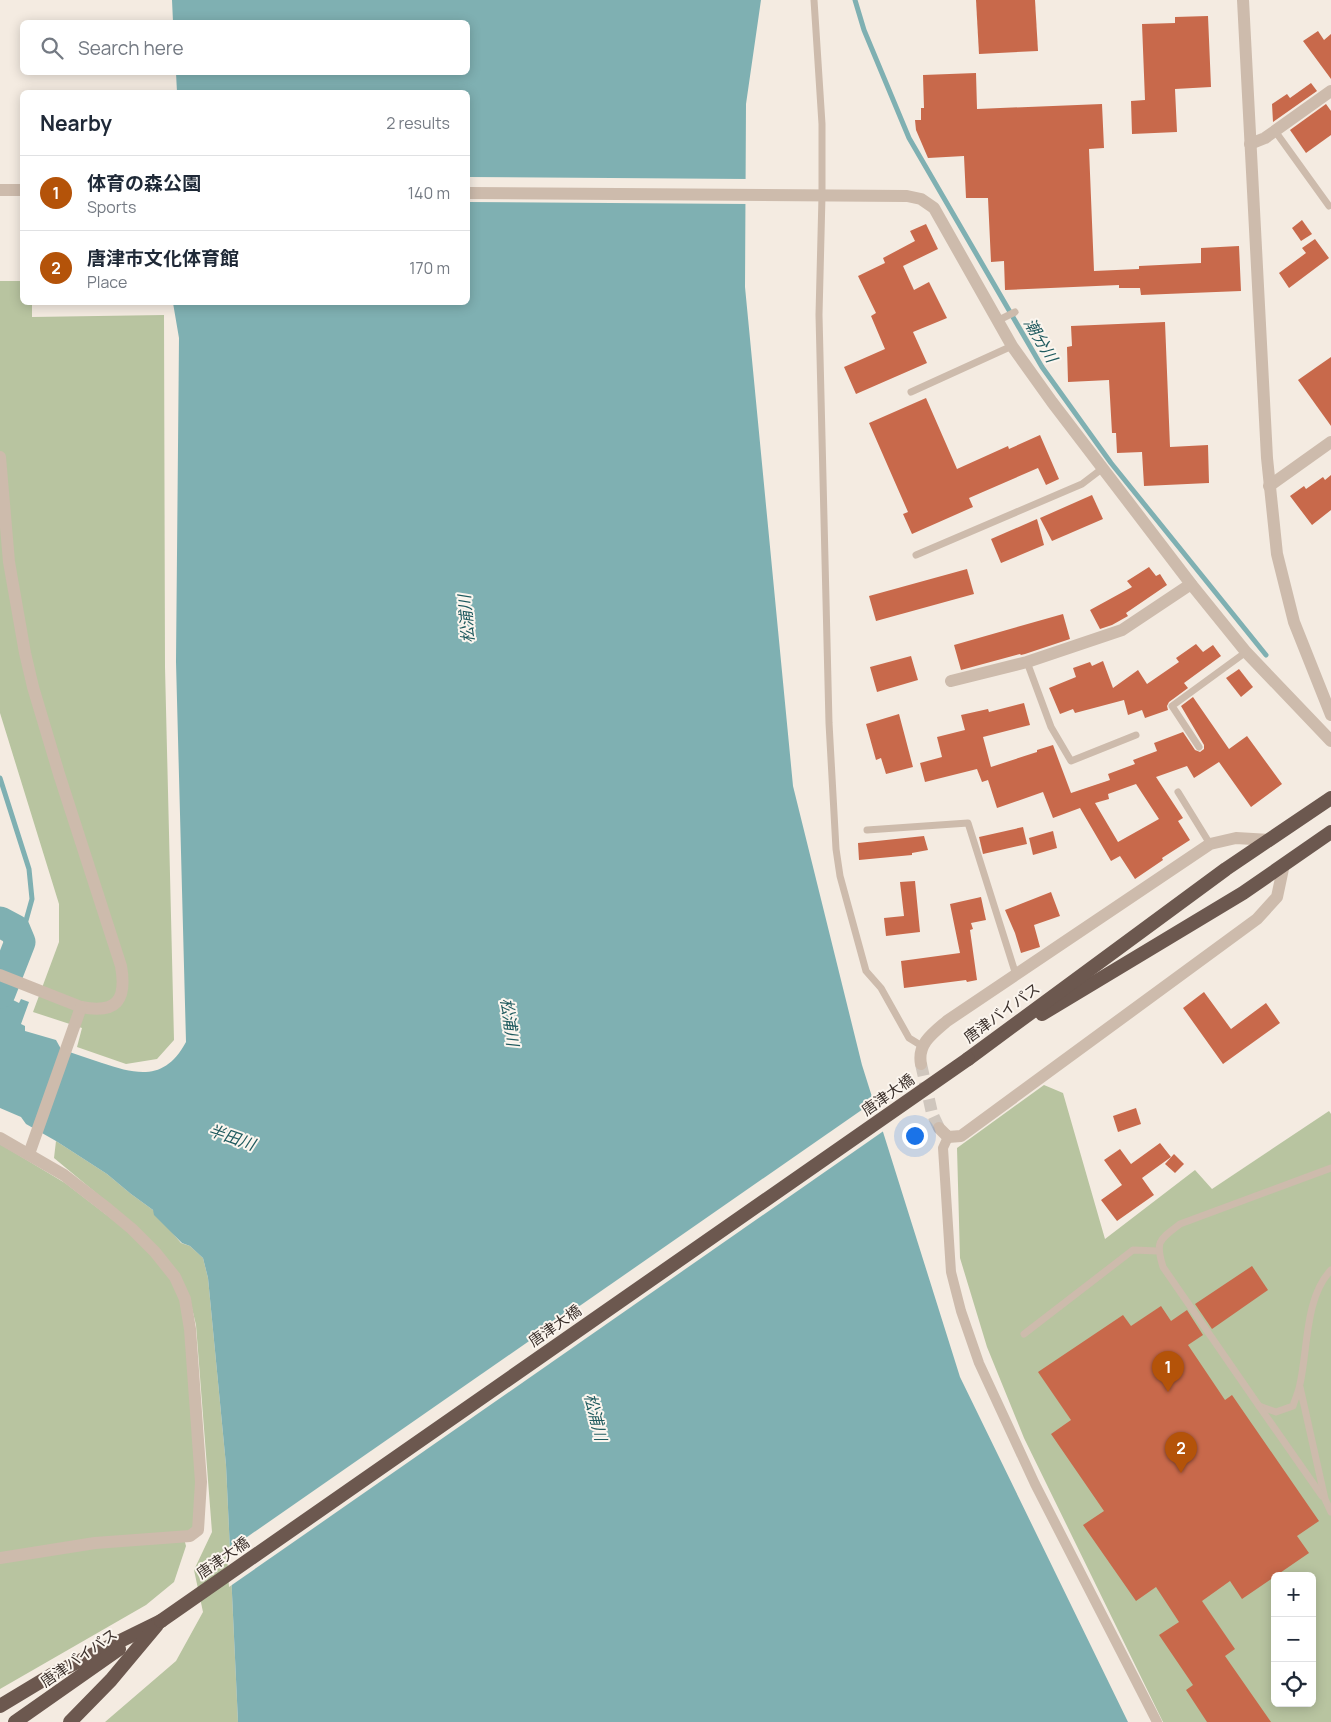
<!DOCTYPE html>
<meta charset="utf-8">
<style>
:root{--surface:#fff;--page:#f6f6f7;--text:#1f2937;--muted:#747a83;--line:#e0e1e3;--accent:#b45309}
body{margin:0;font-family:Manrope,"Noto Sans JP",sans-serif;background:var(--page);color:var(--text)}
.controls{position:absolute;right:15px;bottom:15px;display:grid;overflow:hidden;border-radius:8px;box-shadow:0 2px 12px #0003}
.controls button{width:45px;height:45px;display:grid;place-items:center;padding:0;border:0;border-bottom:1px solid var(--line);background:var(--surface);color:var(--text);font:25px sans-serif}
.you{position:absolute;left:914px;top:1135px;width:18px;height:18px;margin:-12px;border:4px solid #fff;border-radius:50%;background:#1a73e8;box-shadow:0 0 0 8px #1a73e833}
.badge{display:grid;place-items:center;width:32px;height:32px;border-radius:50%;background:var(--accent);color:#fff;font-size:16px;font-weight:700}
.pin{position:absolute;translate:-50% -41px;filter:drop-shadow(0 1px 2px #0008)}
.pin::after{content:'';position:absolute;top:26px;width:18px;height:15px;background:inherit;clip-path:polygon(0 0,100% 0,50% 100%)}
.list{margin:0;padding:0;list-style:none}
h2{display:flex;justify-content:space-between;align-items:center;height:65px;margin:0;padding:0 20px;font-size:21px}
h2 small{font-size:16px;font-weight:400;color:var(--muted)}
.list li{display:grid;grid-template-columns:32px 1fr auto;gap:15px;align-items:center;box-sizing:border-box;height:75px;padding:0 20px;border-top:1px solid var(--line)}
.list b{display:block;font-size:19px;white-space:nowrap}
.list p{margin:0;font-size:16px;white-space:nowrap;color:var(--muted)}
.list em{font-size:16px;font-style:normal;color:var(--muted)}
.icon{flex:none;width:28px;height:28px;fill:none;stroke:currentColor;stroke-width:2;stroke-linecap:round;stroke-linejoin:round}
.map{position:relative;flex:none;width:1331px;height:1722px;overflow:hidden}
.search{position:absolute;background:var(--surface);box-shadow:0 2px 12px #0003;left:20px;top:20px;width:450px;height:55px;display:flex;align-items:center;gap:12px;box-sizing:border-box;padding:0 18px;border-radius:8px;color:var(--muted);font-size:19px}
.panel{position:absolute;background:var(--surface);box-shadow:0 2px 12px #0003;left:20px;top:90px;width:450px;height:215px;border-radius:8px}
.map>svg:first-child{display:block}
.green{fill:#b8c4a0;fill-rule:evenodd}
.water{fill:#7fb0b2}
.pier{fill:#f4ebe1}
.lines{fill:none;stroke-linecap:round;stroke-linejoin:round}
.stream{stroke:#7fb0b2;stroke-width:5}
.river{stroke:#7fb0b2;stroke-width:31}
.building{fill:#c8694b;fill-rule:evenodd}
.minor-tunnel{stroke:#cfc6bd;stroke-width:12;stroke-dasharray:12 6;stroke-linecap:butt}
.service{stroke:#cdbbac;stroke-width:7}
.pedestrian{stroke:#cdbbac;stroke-width:10}
.minor{stroke:#cdbbac;stroke-width:12}
.tertiary{stroke:#cdbbac;stroke-width:12}
.trunk{stroke:#6c584f;stroke-width:14}
.trunk-bridge{stroke:#6c584f;stroke-width:14}
.labels{text-anchor:middle;stroke-width:4;stroke-linejoin:round;paint-order:stroke}
.street-label{font-size:15px;fill:#3b302b;stroke:#fbf5ee}
.water-label{font-size:16px;font-style:italic;fill:#1f5a5e;stroke:#fbf5ee}
</style>
<div class="map">
<svg width="1331" height="1722" viewBox="0 0 1331 1722">
<rect width="100%" height="100%" fill="#f4ebe1"/>
<!-- green -->
<g class="green">
<polygon points="0,281 22,281 22,302 32,303 32,317 164,315 165,667 174,1040 157,1059 126,1064 77,1047 82,1028 33,1012 59,942 59,904 0,713"/>
<path d="M1044,1085L1063,1093L1105,1239L1195,1170L1212,1189L1329,1111L1331,1114V1722H1163L1024,1438L987,1347L960,1258L957,1148ZM1275,1576H1312V1703H1275Z"/>
<polygon points="56,1141 107,1174 131,1194 153,1210 181,1243 190,1246 203,1258 208,1278 226,1465 238,1722 105,1722 176,1661 203,1612 194,1570 212,1532 196,1325 189,1296 136,1226 54,1158"/>
<polygon points="0,1144 65,1183 130,1233 152,1256 173,1283 180,1300 187,1328 197,1484 195,1526 183,1535 186,1546 174,1582 146,1605 0,1689"/>
</g>
<!-- water -->
<path class="water" d="M172,0H761L746,104L745,287L793,786L862,1065L960,1377L1128,1722H238L226,1465L208,1278L203,1258L190,1246L182,1243L154,1215L153,1210L131,1194L107,1174L56,1141L26,1124L21,1117L0,1108V989L12,994L11,999L19,1003L21,999L29,1002L21,1024L25,1026V1031L56,1040L61,1049C74,1054 88,1058 102,1063C138,1075 165,1081 186,1042L176,662L179,338L173,303L468,302V92H177L176,73L468,72V22H173Z"/>
<!-- pier -->
<g class="pier">
<polygon points="468,177 748,179 748,204 468,202"/>
<polygon points="876,1100 885,1130 229,1587 227,1551"/>
</g>
<g class="lines">
<!-- stream -->
<g class="stream">
<polyline points="855,0 864,30 909,138 1042,367 1111,463 1266,655"/>
<polyline points="0,778 29,869 32,899 20,942"/>
</g>
<!-- river -->
<polyline class="river" points="0,922 15,930 20,942 0,993"/>
</g>
<!-- building -->
<g class="building">
<polygon points="976,0 1035,0 1038,51 979,54"/>
<polygon points="1208,16 1211,87 1175,89 1177,132 1132,134 1131,101 1145,100 1142,24 1175,23 1175,17"/>
<polygon points="1318,31 1324,40 1331,34 1331,79 1303,41"/>
<polygon points="976,73 977,109 1102,104 1104,148 1089,149 1094,271 1139,269 1139,266 1201,263 1201,248 1239,246 1241,291 1141,295 1140,288 1119,288 1119,285 1005,290 1004,261 991,262 988,198 966,198 964,156 928,158 916,130 915,120 921,120 921,108 924,108 923,75"/>
<polygon points="1311,83 1317,91 1273,122 1272,104 1287,94 1290,98"/>
<polygon points="1326,104 1331,111 1331,135 1306,153 1290,130"/>
<polygon points="1302,220 1312,234 1301,241 1292,228"/>
<polygon points="926,224 938,249 903,266 914,290 929,282 947,318 913,332 927,363 856,394 844,367 885,349 871,316 876,313 858,276 885,263 883,258 915,241 910,231"/>
<polygon points="1315,239 1329,258 1289,288 1279,273 1306,253 1302,248"/>
<polygon points="1165,322 1170,447 1208,445 1209,483 1144,486 1142,452 1117,453 1116,433 1112,433 1109,380 1068,382 1067,347 1072,346 1071,326"/>
<polygon points="1331,357 1331,426 1298,380"/>
<polygon points="926,398 957,469 1008,446 1009,449 1040,435 1059,479 1046,485 1038,468 969,498 973,507 912,534 903,514 908,512 869,423"/>
<polygon points="1331,475 1331,510 1312,525 1290,496 1304,486 1306,489 1323,477 1325,480"/>
<polygon points="1092,495 1103,519 1052,541 1040,518"/>
<polygon points="1037,519 1044,545 1001,563 991,539"/>
<polygon points="1149,567 1156,576 1160,574 1167,585 1126,613 1128,616 1112,625 1100,629 1090,610 1132,587 1127,581"/>
<polygon points="967,569 974,594 876,621 869,596"/>
<polygon points="1063,614 1070,639 1025,654 1021,655 1020,654 961,670 954,645"/>
<polygon points="1196,644 1203,652 1213,645 1221,656 1184,683 1188,688 1169,702 1167,706 1168,710 1145,718 1142,710 1128,715 1124,700 1075,713 1073,709 1060,714 1049,688 1076,677 1073,668 1090,662 1092,666 1103,661 1113,688 1138,670 1147,684 1179,662 1176,658"/>
<polygon points="911,656 918,680 877,692 870,667"/>
<polygon points="1239,669 1253,687 1241,697 1226,678"/>
<path d="M1193,697L1229,749L1247,736L1282,784L1251,807L1219,762L1194,778L1187,766L1156,777L1183,818L1178,821L1190,840L1162,858L1163,860L1135,879L1120,856L1111,861L1080,808L1053,818L1043,792L997,808L988,780L982,782L977,769L925,782L920,763L942,757L937,737L965,730L961,715L988,709L989,712L1024,703L1030,725L983,737L991,767L1037,752V750L1053,745L1071,793L1110,780L1108,774L1135,764L1133,760L1157,751L1154,743L1183,732L1195,750L1200,752L1204,749V745L1181,706ZM1136,784L1159,819L1118,842L1095,803L1109,799L1108,794Z"/>
<polygon points="899,714 913,767 886,774 881,758 876,760 866,724"/>
<polygon points="1023,827 1027,844 983,854 979,837"/>
<polygon points="1053,831 1057,848 1033,855 1029,838"/>
<polygon points="924,836 928,850 912,853 912,855 859,860 858,843"/>
<polygon points="915,881 920,932 886,936 884,918 904,916 900,882"/>
<polygon points="1051,892 1060,916 1034,925 1040,947 1021,953 1015,933 1005,910"/>
<polygon points="981,897 986,920 971,923 973,929 970,930 977,980 967,982 966,980 904,988 901,961 960,953 950,904"/>
<polygon points="1204,992 1231,1029 1266,1003 1280,1023 1223,1064 1183,1008"/>
<polygon points="1136,1108 1141,1124 1118,1132 1113,1116"/>
<polygon points="1160,1143 1171,1157 1142,1178 1154,1195 1117,1221 1101,1200 1122,1185 1104,1160 1120,1149 1131,1164"/>
<polygon points="1174,1154 1184,1164 1175,1173 1165,1164"/>
<polygon points="1252,1266 1268,1290 1212,1329 1195,1304"/>
<polygon points="1161,1306 1171,1321 1187,1310 1203,1335 1188,1345 1225,1400 1232,1395 1319,1521 1297,1536 1309,1553 1242,1599 1230,1581 1202,1601 1235,1649 1225,1656 1271,1722 1207,1722 1186,1690 1193,1685 1159,1635 1179,1622 1156,1587 1136,1601 1083,1525 1104,1511 1051,1434 1071,1420 1038,1372 1123,1315 1131,1326"/>
</g>
<g class="lines">
<!-- minor-tunnel -->
<polyline class="minor-tunnel" points="921,1064 932,1113 939,1128"/>
<!-- service -->
<g class="service">
<polyline points="814,0 822,124 822,196 819,315 829,723 836,849 840,876 866,971 881,988 909,1038 922,1046"/>
<polyline points="1275,131 1329,206"/>
<polyline points="997,321 1015,312"/>
<polyline points="911,392 1012,346"/>
<polyline points="916,555 1082,484 1103,468"/>
<polyline points="1027,662 1051,727 1071,761 1136,735"/>
<polyline points="1199,747 1172,706 1246,652"/>
<polyline points="1178,792 1210,844"/>
<polyline points="867,830 968,823 1016,975"/>
<path d="M1331,1168L1180,1224C1159,1240 1155,1241 1163,1267L1259,1406L1276,1412L1293,1406C1295,1399 1299,1391 1300,1384C1308,1348 1305,1297 1331,1270"/>
<polyline points="1024,1334 1133,1250 1158,1251"/>
<polyline points="1300,1387 1325,1499 1331,1512"/>
<polyline points="1259,1406 1322,1496"/>
</g>
<!-- pedestrian -->
<polyline class="pedestrian" points="948,1137 943,1148 951,1272 961,1311 979,1363 1035,1484 1157,1722"/>
<!-- minor -->
<g class="minor">
<polyline points="1250,144 1265,138 1331,91"/>
<path d="M0,457L9,562L25,653L33,687L59,774L121,966C127,1000 117,1014 81,1007L0,975"/>
<polyline points="1269,486 1331,442"/>
<polyline points="951,681 1027,662 1122,630 1191,584"/>
<path d="M921,1064C917,1044 933,1033 947,1021L1210,844L1236,838L1270,840"/>
<polyline points="939,1128 948,1137 961,1136 1257,919 1277,897 1284,864"/>
<polyline points="0,1138 64,1175 108,1209 132,1229 155,1252 175,1277 185,1299 190,1329 201,1482 198,1530 190,1536 95,1543 0,1558"/>
<polyline points="29,1154 81,1007"/>
</g>
<!-- tertiary -->
<g class="tertiary">
<polyline points="1243,0 1267,458 1277,554 1294,622 1331,715"/>
<polyline points="0,190 22,190"/>
<polyline points="468,193 907,196 921,199 934,208 1012,346 1052,402 1191,584 1246,652 1331,741"/>
</g>
<!-- trunk -->
<g class="trunk">
<polyline points="1042,1014 1243,893 1331,832"/>
<polyline points="968,1059 1226,869 1331,798"/>
<polyline points="0,1706 53,1674 161,1621"/>
<polyline points="15,1722 119,1649"/>
<polyline points="70,1722 111,1680 157,1625"/>
</g>
<!-- trunk-bridge -->
<polyline class="trunk-bridge" points="161,1621 968,1059"/>
</g>
<g class="labels">
<!-- street labels -->
<g class="street-label">
<text transform="translate(1002 1013) rotate(-36)" y="5">唐津バイパス</text>
<text transform="translate(888 1095) rotate(-35)" y="5">唐津大橋</text>
<text transform="translate(555 1326) rotate(-35)" y="5">唐津大橋</text>
<text transform="translate(223 1558) rotate(-35)" y="5">唐津大橋</text>
<text transform="translate(79 1658) rotate(-35)" y="5">唐津バイパス</text>
</g>
<!-- water labels -->
<g class="water-label">
<text transform="translate(1041 340) rotate(59)" y="6">潮分川</text>
<text transform="translate(466 619) rotate(-95)" y="6">松浦川</text>
<text transform="translate(510 1022) rotate(82)" y="6">松浦川</text>
<text transform="translate(232 1137) rotate(19)" y="6">半田川</text>
<text transform="translate(596 1417) rotate(76)" y="6">松浦川</text>
</g>
</g>
</svg>
<div class="controls">
<button>+</button>
<button>−</button>
<button><svg class="icon" aria-label="locate" viewBox="0 0 24 24"><circle cx="12" cy="12" r="6"/><path d="M12 2v4M12 18v4M2 12h4M18 12h4"/></svg></button>
</div>
<div class="you"></div>
<div class="pin badge" style="left:1168px;top:1392px">1</div>
<div class="pin badge" style="left:1181px;top:1473px">2</div>
<div class="search"><svg class="icon" aria-label="search" viewBox="0 0 24 24"><circle cx="10" cy="10" r="6"/><path d="M15 15l6 6"/></svg>Search here</div>
<section class="panel">
<h2>Nearby<small>2 results</small></h2>
<ul class="list">
<li><span class="badge">1</span><div><b>体育の森公園</b><p>Sports</p></div><em>140 m</em></li>
<li><span class="badge">2</span><div><b>唐津市文化体育館</b><p>Place</p></div><em>170 m</em></li>
</ul>
</section>
</div>
